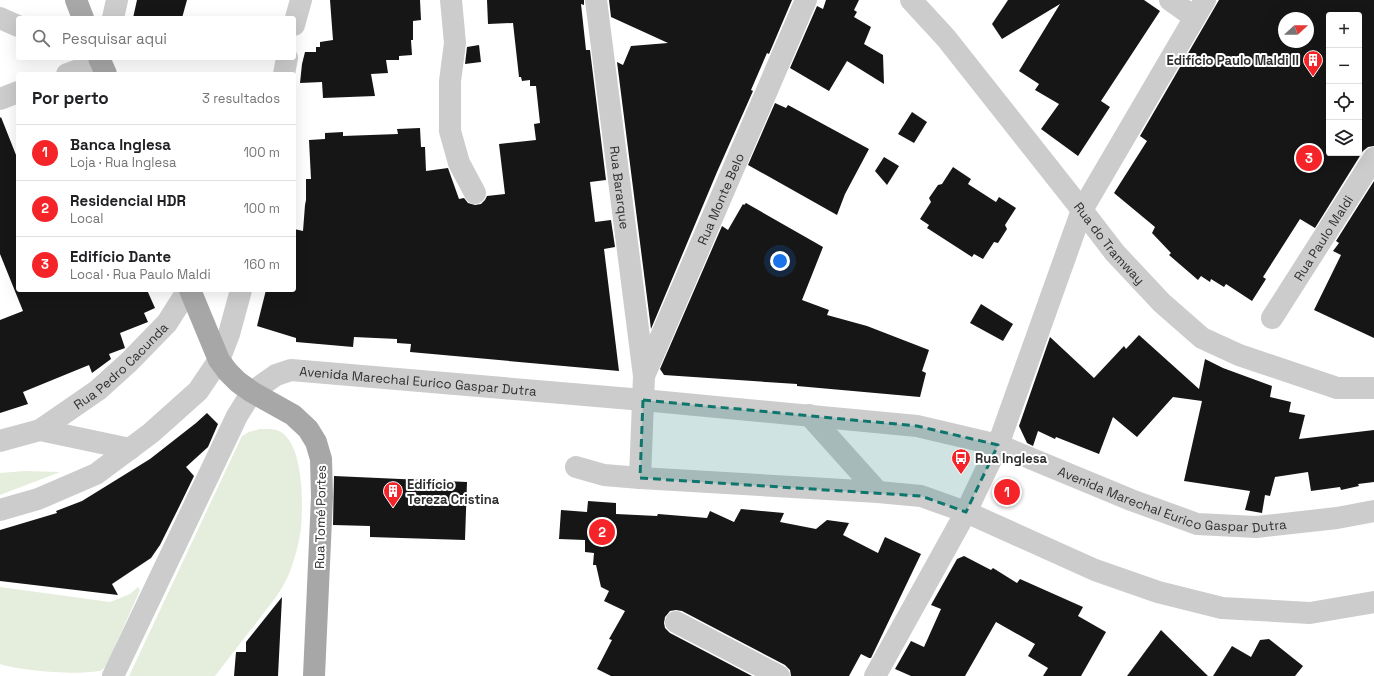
<!DOCTYPE html>
<html lang="pt">
<meta charset="utf-8">
<style>
:root{--surface:#fff;--page:#f6f6f6;--text:#202124;--muted:#757577;--line:#e0e0e0;--accent:#f42428}
body{margin:0;font-family:"Space Grotesk",sans-serif;background:var(--page);color:var(--text)}
.controls{position:absolute;right:12px;top:12px;display:grid;overflow:hidden;border-radius:4px;box-shadow:0 4px 16px #0002}
.controls button{width:36px;height:36px;display:grid;place-items:center;padding:0;border:0;border-bottom:1px solid var(--line);background:var(--surface);color:var(--text);font:20px sans-serif}
.compass{position:absolute;left:1278px;top:12px;width:36px;height:36px;border-radius:50%;background:var(--surface);box-shadow:0 4px 16px #0002;rotate:69deg}
.you{position:absolute;left:780px;top:261px;width:14px;height:14px;margin:-10px;border:3px solid #fff;border-radius:50%;background:#1a73e8;box-shadow:0 0 0 6px #1a73e833}
.badge{display:grid;place-items:center;width:26px;height:26px;border-radius:50%;background:var(--accent);color:#fff;font-size:13px;font-weight:700}
.pin{position:absolute;translate:-50% -50%;border:2px solid #fff;box-shadow:0 1px 4px #0006}
.list{margin:0;padding:0;list-style:none}
h2{display:flex;justify-content:space-between;align-items:center;height:52px;margin:0;padding:0 16px;font-size:17px}
h2 small{font-size:13px;font-weight:400;color:var(--muted)}
.list li{display:grid;grid-template-columns:26px 1fr auto;gap:12px;align-items:center;box-sizing:border-box;height:56px;padding:0 16px;border-top:1px solid var(--line)}
.list b{display:block;font-size:15px;white-space:nowrap}
.list p{margin:0;font-size:13px;white-space:nowrap;color:var(--muted)}
.list em{font-size:13px;font-style:normal;color:var(--muted)}
.icon{flex:none;width:22px;height:22px;fill:none;stroke:currentColor;stroke-width:2;stroke-linecap:round;stroke-linejoin:round}
.map{position:relative;flex:none;width:1374px;height:676px;overflow:hidden}
.search{position:absolute;background:var(--surface);box-shadow:0 4px 16px #0002;left:16px;top:16px;width:280px;height:44px;display:flex;align-items:center;gap:10px;box-sizing:border-box;padding:0 14px;border-radius:4px;color:var(--muted);font-size:15px}
.panel{position:absolute;background:var(--surface);box-shadow:0 4px 16px #0002;left:16px;top:72px;width:280px;height:220px;border-radius:4px}
.map>svg:first-child{display:block}
.green{fill:#e5eedc}
.building{fill:#161616;fill-rule:evenodd}
.lines{fill:none;stroke-linecap:round;stroke-linejoin:round}
.minor{stroke:#ccc;stroke-width:22}
.major{stroke:#a7a7a7;stroke-width:22}
.marked{fill:#0f766e;fill-opacity:0.2;stroke:#0f766e;stroke-width:3;stroke-dasharray:8 5;stroke-linejoin:round}
.labels{text-anchor:middle;stroke-width:4;stroke-linejoin:round;paint-order:stroke}
.poi-label{font-size:13px;font-weight:bold;fill:#2f2f2f;stroke:#fff;text-anchor:start}
.street-label{font-size:13px;fill:#2f2f2f;stroke:#fff}
</style>
<div class="map">
<svg width="1374" height="676" viewBox="0 0 1374 676">
<rect width="100%" height="100%" fill="#fff"/>
<!-- green -->
<g class="green">
<path d="M260,429C267,429 275,428 281,432C304,447 303,503 301,528C299,545 292,571 283,586C277,597 268,607 260,618C245,637 230,657 215,676H129L242,436L249,432Z"/>
<polygon points="25,471 60,472 0,495 0,473"/>
<path d="M0,587L110,602L130,594L138,587L140,590C132,608 124,626 116,644C112,652 109,664 102,670C85,676 21,671 0,664Z"/>
</g>
<!-- building -->
<g class="building">
<polygon points="137,0 187,0 182,18 133,18"/>
<polygon points="330,0 420,0 421,20 413,21 413,40 411,40 412,55 399,56 399,60 386,60 388,73 371,74 375,96 323,98 322,82 300,83 302,64 305,52 316,52 316,47 320,47 320,42 333,40"/>
<polygon points="487,0 584,0 584,5 581,4 586,50 590,50 606,180 590,182 595,222 611,220 615,247 604,249 619,371 410,352 411,344 397,343 397,339 354,337 353,347 296,342 296,338 257,326 266,290 294,290 294,229 303,231 305,205 306,200 306,179 311,179 309,140 325,139 325,133 343,132 343,136 398,134 397,129 420,128 421,147 425,147 426,171 448,168 459,199 464,198 468,203 475,205 481,204 485,200 487,196 505,194 499,144 536,140 534,124 540,123 536,86 530,86 530,80 522,81 521,77 519,77 513,23 488,24"/>
<polygon points="609,0 792,0 769,54 767,53 751,90 753,91 717,172 651,329 617,62 623,65 631,46 668,43 611,17"/>
<polygon points="826,0 859,0 854,10 857,12 854,17 871,27 864,44 883,55 884,84 847,61 829,91 790,68 817,6 823,9"/>
<polygon points="1008,0 1144,0 1160,11 1101,101 1110,107 1078,156 1041,129 1059,104 1035,90 1039,84 1019,71 1060,4 1002,39 992,24"/>
<path d="M1219,0H1374V146L1368,147L1363,151L1315,228L1300,219L1263,277L1266,279L1252,301L1226,284L1224,287L1211,279L1210,282L1201,276L1198,280L1169,255L1171,253L1152,233L1155,227L1114,193L1147,141L1140,136ZM1329,15H1359V153H1329ZM1284,18H1308V42H1284Z"/>
<polygon points="479,45 481,62 465,64 467,47"/>
<polygon points="775,103 786,108 788,105 869,149 845,194 837,215 748,165"/>
<polygon points="912,112 927,122 914,143 898,134"/>
<polygon points="1,117 18,160 18,290 147,290 155,308 144,313 148,322 120,333 125,348 109,354 111,359 92,373 89,365 23,392 28,404 0,413 0,320 23,311 0,254 0,118"/>
<polygon points="884,157 899,166 887,185 875,171"/>
<polygon points="953,167 971,179 968,184 996,202 999,197 1016,208 1005,225 1007,229 998,243 994,242 983,259 974,254 972,257 927,228 929,225 920,219 931,202 929,198 938,185 942,184"/>
<polygon points="1374,181 1374,338 1314,310 1341,255 1333,251 1339,243 1336,241"/>
<polygon points="746,203 823,247 802,300 829,310 827,315 867,326 929,350 922,371 926,373 920,397 797,386 797,384 664,375 660,369 722,226 728,230 743,204 744,205"/>
<polygon points="981,304 1013,324 1003,341 970,323"/>
<polygon points="1139,335 1199,389 1205,359 1223,368 1272,386 1270,397 1291,402 1289,412 1305,415 1299,439 1374,430 1374,482 1358,484 1359,486 1341,490 1340,487 1311,491 1308,472 1275,477 1270,496 1265,495 1262,513 1245,510 1250,491 1184,481 1202,401 1173,397 1137,437 1113,417 1099,454 1056,437 1055,439 1038,431 1033,446 1027,443 1019,426 1050,337 1094,378 1124,346 1126,349"/>
<polygon points="207,413 218,424 208,447 186,467 194,476 179,507 160,545 151,558 112,584 118,595 0,581 0,530 57,513 56,511 82,501 150,459 196,423"/>
<polygon points="334,476 467,482 465,540 370,537 370,526 333,525"/>
<polygon points="588,501 616,503 616,514 657,516 658,514 707,518 710,511 734,522 741,509 784,513 780,522 816,529 827,520 849,523 843,535 878,553 885,537 921,554 871,658 869,658 861,654 849,676 791,676 790,670 785,665 682,611 676,610 670,611 665,617 664,623 665,628 670,633 752,676 611,676 597,669 612,640 609,639 625,611 604,601 609,591 601,587 596,565 593,565 594,553 585,552 585,540 559,539 561,510 587,512"/>
<polygon points="964,556 991,570 993,568 1017,583 1020,579 1083,607 1078,616 1106,632 1081,676 1043,676 1048,668 1028,656 1035,644 996,622 965,676 911,676 895,669 911,641 924,647 941,609 931,605 957,559"/>
<polygon points="282,597 278,676 234,676 236,652 246,652 246,642"/>
<polygon points="1161,630 1208,676 1127,676"/>
<polygon points="1269,639 1303,666 1295,676 1213,676 1232,646 1251,657 1260,640"/>
</g>
<g class="lines">
<!-- minor -->
<g class="minor">
<polyline points="451,0 455,43 450,81 450,131 459,163 475,193"/>
<path id="s1" d="M596,0L644,376"/>
<path id="s2" d="M911,0L946,38L1082,210L1115,253L1162,303L1202,338L1239,355L1337,388H1374"/>
<polyline points="1170,0 1194,17"/>
<polyline points="0,18 18,26"/>
<polyline points="113,18 117,0"/>
<polyline points="294,25 301,0"/>
<polyline points="67,74 101,62"/>
<polyline points="284,74 287,58"/>
<polyline points="0,99 18,92"/>
<path id="s3" d="M1272,318L1374,158"/>
<polyline points="809,415 878,492"/>
<polyline points="40,430 130,449"/>
<path id="s4" d="M0,441L40,430L98,390L129,362L167,323L188,290"/>
<polyline points="576,467 604,475 640,478 878,492 921,496 966,512 1095,570 1158,592 1222,608 1310,613 1374,602"/>
<path id="s5" d="M640,478L644,376L806,0"/>
<polyline points="0,510 38,499 96,474 151,433 198,391 219,360 229,334 241,290"/>
<polyline points="676,622 779,676"/>
<path id="s6" d="M113,676L237,416L252,392L276,375L291,370L643,400L917,426L998,445L1131,500L1197,524L1256,527L1337,518L1374,511"/>
<polyline points="875,676 966,512 998,445 1082,210 1205,0"/>
</g>
<!-- major -->
<g class="major">
<polyline points="76,0 83,18"/>
<polyline points="99,58 106,74"/>
<polyline points="190,290 219,360 228,372 238,382 252,392 293,415 308,429 316,442 321,459 322,497 314,676"/>
</g>
</g>
<!-- marked area -->
<path class="marked" d="M643,400L917,426L998,445L966,512L921,496L640,478Z"/>
<!-- icons -->
<defs>
<g id="building-pin" transform="scale(1)"><path d="M0 17L-7.5 6A9.5 9.5 0 1 1 7.5 6Z" fill="#f42428" stroke="#fff"/><path d="M-4-6H4V6H1V3H-1V6H-4ZM-2.5-4.3h1.7v1.8h-1.7ZM.8-4.3h1.7v1.8H.8ZM-2.5-1h1.7V.8h-1.7ZM.8-1h1.7V.8H.8Z" fill="#fff"/></g>
<g id="bus-pin" transform="scale(1)"><path d="M0 17L-7.5 6A9.5 9.5 0 1 1 7.5 6Z" fill="#f42428" stroke="#fff"/><path d="M-5-6H5V4H4V6H2V4H-2V6H-4V4H-5ZM-3.5-4V0h7V-4ZM-3.5 1.2v1.5H-2V1.2ZM2 1.2v1.5H3.5V1.2Z" fill="#fff"/></g>
</defs>
<g fill-rule="evenodd">
<use href="#building-pin" x="1313" y="60"/>
<use href="#bus-pin" x="961" y="458"/>
<use href="#building-pin" x="393" y="491"/>
</g>
<g class="labels">
<!-- poi labels -->
<g class="poi-label">
<text x="1299" y="65" text-anchor="end">Edifício Paulo Maldi II</text>
<text x="975" y="463">Rua Inglesa</text>
<text x="407" y="489">Edifício<tspan x="407" dy="15">Tereza Cristina</tspan></text>
</g>
<!-- street labels -->
<g class="street-label">
<text dy="5" stroke="none"><textPath href="#s1" startOffset="189">Rua Bararque</textPath></text>
<text dy="5" stroke="none"><textPath href="#s5" startOffset="295">Rua Monte Belo</textPath></text>
<text dy="5" stroke="none"><textPath href="#s3" startOffset="95">Rua Paulo Maldi</textPath></text>
<text dy="5" stroke="none"><textPath href="#s2" startOffset="314">Rua do Tramway</textPath></text>
<text dy="5" stroke="none"><textPath href="#s4" startOffset="145">Rua Pedro Cacunda</textPath></text>
<text dy="5" stroke="none"><textPath href="#s6" startOffset="489">Avenida Marechal Eurico Gaspar Dutra</textPath></text>
<text dy="5" stroke="none"><textPath href="#s6" startOffset="1258">Avenida Marechal Eurico Gaspar Dutra</textPath></text>
<text transform="translate(320 517) rotate(-89)" y="5">Rua Tomé Portes</text>
</g>
</g>
</svg>
<div class="controls">
<button>+</button>
<button>−</button>
<button><svg class="icon" aria-label="locate" viewBox="0 0 24 24"><circle cx="12" cy="12" r="6"/><path d="M12 2v4M12 18v4M2 12h4M18 12h4"/></svg></button>
<button><svg class="icon" aria-label="layers" viewBox="0 0 24 24"><path d="M12 4l9 5-9 5-9-5zM3 14l9 5 9-5"/></svg></button>
</div>
<svg class="compass" viewBox="-18 -18 36 36"><path d="M0-13l5 13h-10z" fill="#e53935"/><path d="M0 13l5-13h-10z" fill="#757577"/></svg>
<div class="you"></div>
<div class="pin badge" style="left:1007px;top:492px">1</div>
<div class="pin badge" style="left:602px;top:532px">2</div>
<div class="pin badge" style="left:1309px;top:158px">3</div>
<div class="search"><svg class="icon" aria-label="search" viewBox="0 0 24 24"><circle cx="10" cy="10" r="6"/><path d="M15 15l6 6"/></svg>Pesquisar aqui</div>
<section class="panel">
<h2>Por perto<small>3 resultados</small></h2>
<ul class="list">
<li><span class="badge">1</span><div><b>Banca Inglesa</b><p>Loja · Rua Inglesa</p></div><em>100 m</em></li>
<li><span class="badge">2</span><div><b>Residencial HDR</b><p>Local</p></div><em>100 m</em></li>
<li><span class="badge">3</span><div><b>Edifício Dante</b><p>Local · Rua Paulo Maldi</p></div><em>160 m</em></li>
</ul>
</section>
</div>
